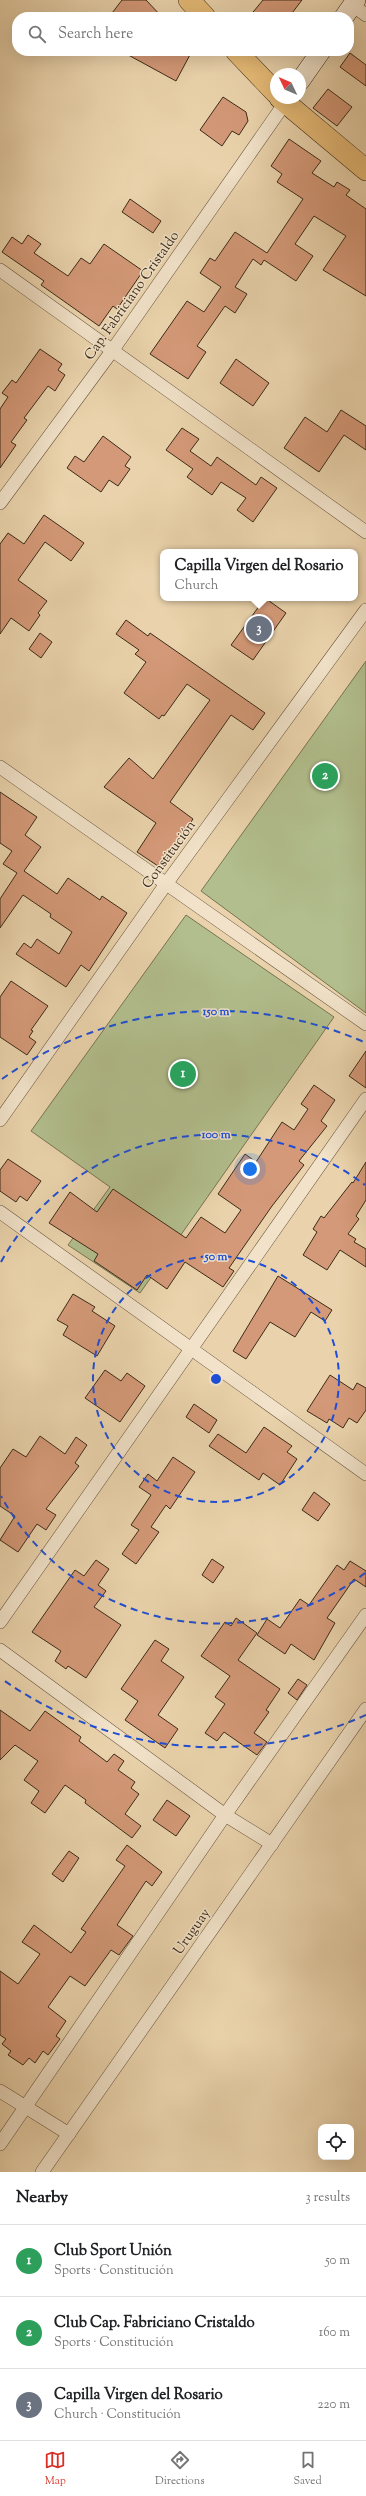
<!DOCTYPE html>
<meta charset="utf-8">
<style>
:root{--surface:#fff;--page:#f2f2f2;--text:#202124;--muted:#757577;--line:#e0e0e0;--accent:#d93025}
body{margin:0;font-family:"Sorts Mill Goudy",serif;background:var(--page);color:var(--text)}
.controls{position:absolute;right:12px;bottom:12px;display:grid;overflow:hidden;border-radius:8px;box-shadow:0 4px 16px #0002}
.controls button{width:36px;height:36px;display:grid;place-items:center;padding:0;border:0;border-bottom:1px solid var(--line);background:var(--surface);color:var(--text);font:20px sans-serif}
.compass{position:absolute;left:270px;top:68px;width:36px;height:36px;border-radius:50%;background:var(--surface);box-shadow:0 4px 16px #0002;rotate:314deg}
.you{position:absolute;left:250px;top:1169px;width:14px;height:14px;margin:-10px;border:3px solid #fff;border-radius:50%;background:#1a73e8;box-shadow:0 0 0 6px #1a73e833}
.badge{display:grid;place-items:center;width:26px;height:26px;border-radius:50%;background:var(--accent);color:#fff;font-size:13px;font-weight:700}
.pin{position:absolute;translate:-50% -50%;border:2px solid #fff;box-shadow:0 1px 4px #0006}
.popup{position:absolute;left:160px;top:549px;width:198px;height:52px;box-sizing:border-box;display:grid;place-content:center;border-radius:8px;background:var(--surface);filter:drop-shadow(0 1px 3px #0005);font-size:13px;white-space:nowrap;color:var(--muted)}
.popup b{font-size:15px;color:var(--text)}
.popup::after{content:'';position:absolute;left:50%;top:100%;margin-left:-8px;border:8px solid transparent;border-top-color:var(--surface)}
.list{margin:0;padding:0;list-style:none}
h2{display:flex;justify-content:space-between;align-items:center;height:52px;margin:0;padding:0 16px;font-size:17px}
h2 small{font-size:13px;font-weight:400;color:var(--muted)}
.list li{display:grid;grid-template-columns:26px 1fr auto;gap:12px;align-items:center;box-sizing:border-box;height:72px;padding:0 16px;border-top:1px solid var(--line)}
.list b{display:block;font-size:15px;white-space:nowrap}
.list p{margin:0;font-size:13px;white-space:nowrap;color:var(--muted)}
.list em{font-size:13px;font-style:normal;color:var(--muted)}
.icon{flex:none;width:22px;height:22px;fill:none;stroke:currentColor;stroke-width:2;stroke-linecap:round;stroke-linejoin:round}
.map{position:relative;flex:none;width:366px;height:2172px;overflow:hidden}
.search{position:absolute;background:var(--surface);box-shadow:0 4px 16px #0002;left:12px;right:12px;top:12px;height:44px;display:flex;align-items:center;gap:10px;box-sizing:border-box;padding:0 14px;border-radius:16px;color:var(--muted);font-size:15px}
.sheet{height:268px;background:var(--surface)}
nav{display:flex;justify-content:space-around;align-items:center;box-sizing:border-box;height:56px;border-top:1px solid var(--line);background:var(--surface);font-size:11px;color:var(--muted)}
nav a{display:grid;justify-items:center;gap:2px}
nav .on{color:var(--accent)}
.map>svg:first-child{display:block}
.green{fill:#b2be8d;stroke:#777453}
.building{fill:#d49978;stroke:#3c2b19}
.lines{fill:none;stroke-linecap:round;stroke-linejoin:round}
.street-casing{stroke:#68553e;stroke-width:14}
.secondary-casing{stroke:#3c2b19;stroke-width:20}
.primary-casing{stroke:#3c2b19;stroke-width:22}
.street{stroke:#f1e2c9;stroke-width:13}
.secondary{stroke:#f1e2c9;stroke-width:19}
.primary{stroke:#e5ba76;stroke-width:21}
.ring{fill:none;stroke:#1d4ed8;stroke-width:2;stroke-dasharray:7 5}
.labels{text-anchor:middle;stroke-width:3;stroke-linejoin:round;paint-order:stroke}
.street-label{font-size:14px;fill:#3c2b19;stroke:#f1e2c9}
.centre{fill:#1d4ed8;stroke:#f1e2c9;stroke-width:2}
.ring-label{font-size:12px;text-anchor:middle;font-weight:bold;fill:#1d4ed8;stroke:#f1e2c9;stroke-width:3;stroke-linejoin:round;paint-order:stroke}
</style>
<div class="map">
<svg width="366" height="2172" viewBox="0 0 366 2172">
<rect width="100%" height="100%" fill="#ead3ac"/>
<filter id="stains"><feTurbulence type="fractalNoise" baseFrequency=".005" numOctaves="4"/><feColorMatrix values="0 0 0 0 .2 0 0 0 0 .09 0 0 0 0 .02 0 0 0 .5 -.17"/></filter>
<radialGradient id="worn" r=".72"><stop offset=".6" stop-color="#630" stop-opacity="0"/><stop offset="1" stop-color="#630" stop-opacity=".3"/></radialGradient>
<!-- green -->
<g class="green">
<polygon points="366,661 366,1013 201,891"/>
<polygon points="186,915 334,1017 140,1293 68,1245 110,1187 31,1131"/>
</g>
<!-- building -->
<g class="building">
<polygon points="122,0 146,0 162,17 109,17"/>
<polygon points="263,0 302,0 289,17 249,17"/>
<polygon points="121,51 192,51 176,81"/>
<polygon points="350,53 366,65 366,86 340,67"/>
<polygon points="328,89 352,107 337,126 313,108"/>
<polygon points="223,97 246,112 248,121 239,135 232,131 222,146 200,130"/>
<polygon points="289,139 321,161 312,173 334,187 337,182 350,190 346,195 366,209 366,296 323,270 346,236 314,216 295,244 313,256 296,281 264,260 261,265 253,259 235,287 247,294 235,313 225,306 197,346 206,352 188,379 150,354 187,301 204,312 221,287 200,273 210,258 215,261 235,232 267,253 303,199 277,182 282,174 271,166"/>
<polygon points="130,199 161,221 153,233 122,212"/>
<polygon points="28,235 41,244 34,253 68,276 81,258 90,264 104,244 143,271 117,309 113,306 99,326 41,285 44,281 2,252 12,237 22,244"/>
<polygon points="40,349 62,364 58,370 65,375 55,391 48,386 24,418 27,420 11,442 16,445 0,468 0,409 8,397 2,393 12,380 16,383"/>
<polygon points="236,359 269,383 253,406 220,383"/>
<polygon points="341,410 366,426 366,450 344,435 319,472 284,448 305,417 327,432"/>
<polygon points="182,428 199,439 190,451 211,466 217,457 256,485 261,477 277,488 253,522 237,510 246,498 221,482 212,495 187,477 193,469 166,450"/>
<polygon points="103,436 131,457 125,466 130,469 118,486 109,480 101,492 67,468 75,456 84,462"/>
<polygon points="44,515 84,543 71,561 45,542 18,580 47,601 38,613 40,615 29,631 11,618 0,634 0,544 8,533 24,544"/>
<polygon points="265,598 286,613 253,660 231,645"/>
<polygon points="126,620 148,636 150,633 265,713 253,730 231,715 170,802 193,819 161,868 137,852 156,823 104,787 129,758 153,779 210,700 187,684 164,716 162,715 159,719 124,693 146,662 135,654 139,650 116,634"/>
<polygon points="40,633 52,642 41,658 29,649"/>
<polygon points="0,792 37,817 25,835 41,847 24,871 57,894 68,878 100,900 102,896 127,913 89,971 81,965 66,987 16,954 24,943 31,948 37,939 59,954 72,932 50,917 51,914 23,895 0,928 0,899 17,873 3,864 12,851 0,843"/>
<polygon points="11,981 48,1006 31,1030 33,1031 29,1037 36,1042 27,1055 0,1037 0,997"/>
<polygon points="366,1051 366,1088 349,1076"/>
<polygon points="314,1085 335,1100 321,1121 327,1126 299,1161 304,1165 272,1206 229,1268 234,1271 223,1287 185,1262 167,1289 147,1275 137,1290 94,1261 98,1254 49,1223 70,1192 97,1212 113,1189 186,1238 201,1217 225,1233 241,1210 218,1194 245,1154 256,1162 282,1122 294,1130 308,1109 301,1104"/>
<polygon points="8,1159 41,1181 27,1201 20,1196 16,1202 0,1191 0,1170"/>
<polygon points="366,1162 366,1200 356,1216 359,1219 348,1234 356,1239 354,1242 366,1249 366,1267 340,1250 327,1270 303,1255 317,1232 313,1229 321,1216 324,1218 352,1182 353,1183"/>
<polygon points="278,1276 332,1310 325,1321 311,1312 295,1337 270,1322 246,1359 233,1351"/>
<polygon points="73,1294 95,1307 92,1311 115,1326 97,1356 63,1335 68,1326 57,1320"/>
<polygon points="105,1370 121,1381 127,1373 145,1386 120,1422 85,1398"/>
<polygon points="330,1375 353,1390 357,1383 366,1388 366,1410 357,1423 349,1418 343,1428 329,1419 327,1423 307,1411"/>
<polygon points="194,1404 217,1420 209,1433 186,1417"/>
<polygon points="264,1427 292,1446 287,1452 297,1459 280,1485 263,1473 259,1480 209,1446 218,1434 246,1453"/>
<polygon points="40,1436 65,1454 76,1437 87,1445 75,1463 79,1466 46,1509 56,1515 46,1530 37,1524 18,1552 0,1540 15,1516 0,1506 0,1468 13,1449 26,1457"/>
<polygon points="173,1457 195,1472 170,1509 166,1505 151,1527 159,1532 136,1564 122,1554 139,1530 131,1525 151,1495 139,1487 148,1474 157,1481"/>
<polygon points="314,1492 330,1504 318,1521 302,1510"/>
<polygon points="212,1559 224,1567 213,1583 202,1575"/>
<polygon points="96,1560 109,1569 98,1585 106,1591 94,1607 121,1625 86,1678 68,1666 66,1669 55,1661 61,1651 32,1632 75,1570 84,1576"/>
<polygon points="350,1561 366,1571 366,1587 354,1579 327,1618 335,1623 314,1660 291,1644 285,1654 257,1635 267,1619 280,1628 300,1599 309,1605 337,1565 344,1570"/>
<polygon points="236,1618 257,1633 238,1660 280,1689 266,1710 269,1712 254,1733 267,1742 257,1755 224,1732 217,1741 205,1733 225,1704 215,1697 230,1676 201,1656 225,1622 231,1626"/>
<polygon points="155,1640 169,1649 161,1661 184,1677 158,1715 178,1729 165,1748 125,1720 138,1701 121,1689"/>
<polygon points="298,1679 307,1685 297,1700 288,1693"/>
<polygon points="0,1710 30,1731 45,1711 81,1737 79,1741 107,1762 114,1754 124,1761 118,1770 135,1782 131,1788 139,1794 125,1814 141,1826 132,1838 85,1803 86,1800 65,1785 45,1813 31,1803 39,1791 24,1780 38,1761 15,1745 0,1760"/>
<polygon points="167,1800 190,1816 176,1836 153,1820"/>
<polygon points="127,1845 162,1872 152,1886 146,1881 117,1925 133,1936 119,1955 111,1950 85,1986 70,1976 48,2007 66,2021 56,2036 60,2039 48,2055 43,2051 35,2063 29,2058 23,2065 8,2055 11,2051 2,2044 6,2039 0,2035 0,1971 18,1984 40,1954 22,1942 34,1925 71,1953 86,1932 81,1929 125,1866 116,1860"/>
<polygon points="69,1851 79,1858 63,1882 52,1874"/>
</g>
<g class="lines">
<!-- street casing -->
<g class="street-casing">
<g id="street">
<polyline points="352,5 366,15"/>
<polyline points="0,270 366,532"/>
<polyline points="0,503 112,351 285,103"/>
<polyline points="0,767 366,1024"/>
<polyline points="0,1120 166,884 366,610"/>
<polyline points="0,1212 366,1474"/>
<polyline points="0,1622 366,1099"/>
<polyline points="0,1650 225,1815 272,1844"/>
<polyline points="0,2091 69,2134"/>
<polyline points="0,2144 225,1815 366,1615"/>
<polyline points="42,2172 366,1709"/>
</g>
</g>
<!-- secondary casing -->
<g class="secondary-casing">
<g id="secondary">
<polyline points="344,17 356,0"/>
<polyline points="300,81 321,51"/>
</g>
</g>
<!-- primary casing -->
<g class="primary-casing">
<g id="primary">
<polyline points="189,0 205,17"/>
<polyline points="236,51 276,93"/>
<polyline points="280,98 366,170"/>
</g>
</g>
<!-- street -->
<use href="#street" class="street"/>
<!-- secondary -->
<use href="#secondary" class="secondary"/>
<!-- primary -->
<use href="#primary" class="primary"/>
</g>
<!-- distance rings -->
<g class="ring">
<circle cx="216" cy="1379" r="123"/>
<path d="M365 1573A245 245 0 0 1 1 1496M1 1262A245 245 0 0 1 365 1185"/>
<path d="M366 1715A368 368 0 0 1 2 1679M2 1079A368 368 0 0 1 366 1043"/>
</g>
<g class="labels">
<!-- street labels -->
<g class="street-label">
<text transform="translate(131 295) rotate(-55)" y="5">Cap. Fabriciano Cristaldo</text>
<text transform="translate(168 854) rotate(-54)" y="5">Constitución</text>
<text transform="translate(191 1931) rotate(-55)" y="5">Uruguay</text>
</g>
</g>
<circle cx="216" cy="1379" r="6" class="centre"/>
<g class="ring-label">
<text x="216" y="1015">150 m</text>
<text x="216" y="1138">100 m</text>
<text x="216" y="1260">50 m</text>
</g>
<rect width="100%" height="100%" filter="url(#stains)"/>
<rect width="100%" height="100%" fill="url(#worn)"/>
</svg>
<div class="controls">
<button><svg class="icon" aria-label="locate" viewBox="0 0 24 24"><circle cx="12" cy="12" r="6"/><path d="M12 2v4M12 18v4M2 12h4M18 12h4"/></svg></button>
</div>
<svg class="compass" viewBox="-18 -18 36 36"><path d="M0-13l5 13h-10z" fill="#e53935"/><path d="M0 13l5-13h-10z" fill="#757577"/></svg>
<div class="you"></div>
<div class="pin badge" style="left:183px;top:1074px;background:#2e9e5b">1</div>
<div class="pin badge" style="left:325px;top:776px;background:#2e9e5b">2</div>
<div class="pin badge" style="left:259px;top:629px;background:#6b7280">3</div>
<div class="popup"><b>Capilla Virgen del Rosario</b>Church</div>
<div class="search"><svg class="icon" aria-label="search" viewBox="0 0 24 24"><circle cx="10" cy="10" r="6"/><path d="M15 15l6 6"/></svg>Search here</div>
</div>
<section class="sheet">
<h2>Nearby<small>3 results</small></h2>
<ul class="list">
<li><span class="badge" style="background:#2e9e5b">1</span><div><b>Club Sport Unión</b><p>Sports · Constitución</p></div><em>50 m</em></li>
<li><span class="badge" style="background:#2e9e5b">2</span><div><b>Club Cap. Fabriciano Cristaldo</b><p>Sports · Constitución</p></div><em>160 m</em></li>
<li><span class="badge" style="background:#6b7280">3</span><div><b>Capilla Virgen del Rosario</b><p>Church · Constitución</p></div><em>220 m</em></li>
</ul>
</section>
<nav>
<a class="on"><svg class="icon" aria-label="map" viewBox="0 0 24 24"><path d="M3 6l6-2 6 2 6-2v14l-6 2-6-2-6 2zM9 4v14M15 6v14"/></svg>Map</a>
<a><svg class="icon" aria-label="directions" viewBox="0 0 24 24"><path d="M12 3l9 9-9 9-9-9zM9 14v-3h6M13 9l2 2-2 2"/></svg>Directions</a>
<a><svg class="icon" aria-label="saved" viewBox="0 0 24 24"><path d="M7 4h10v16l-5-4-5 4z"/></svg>Saved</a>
</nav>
